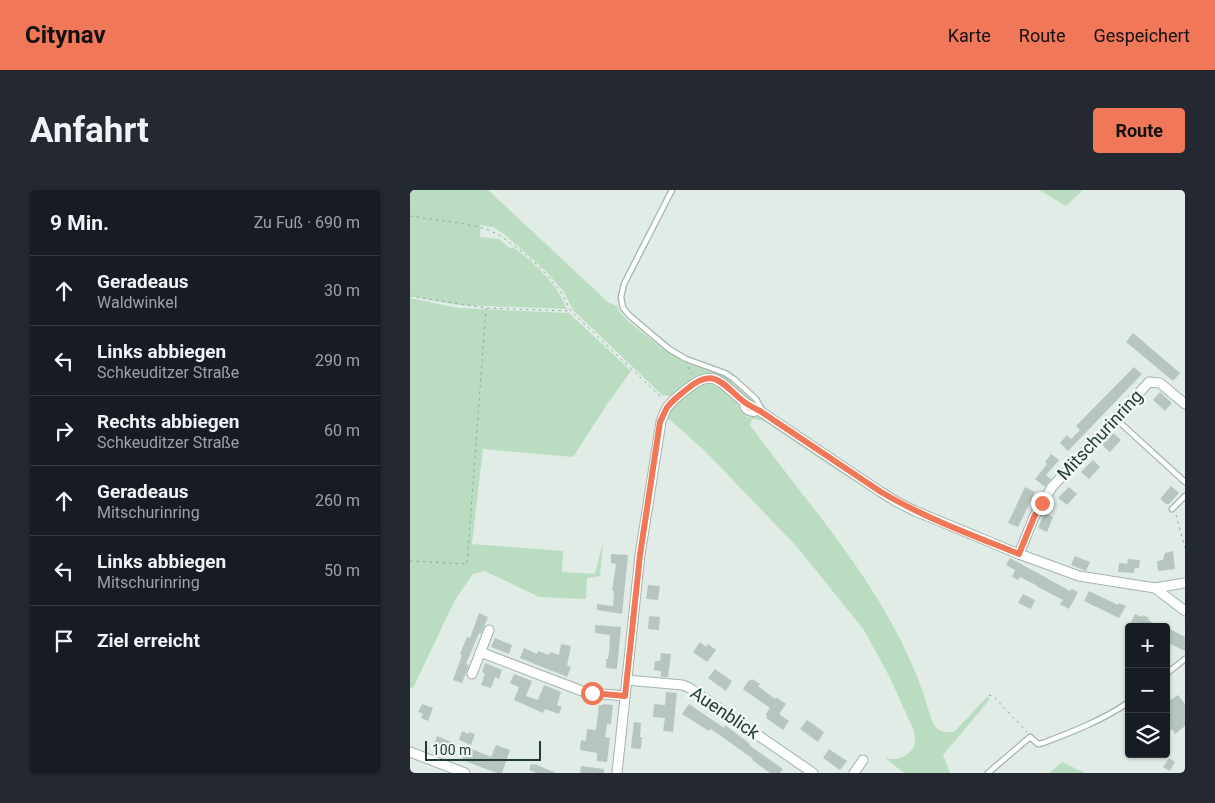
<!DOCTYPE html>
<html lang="de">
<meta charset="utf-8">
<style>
:root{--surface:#171b24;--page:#242831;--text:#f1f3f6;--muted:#9ea1a6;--line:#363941;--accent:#f17759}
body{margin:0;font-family:Roboto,sans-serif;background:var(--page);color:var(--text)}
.controls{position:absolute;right:15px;bottom:15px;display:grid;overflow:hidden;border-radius:5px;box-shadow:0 1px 4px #0004}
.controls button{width:45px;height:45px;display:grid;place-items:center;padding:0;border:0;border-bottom:1px solid var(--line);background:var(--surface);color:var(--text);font:25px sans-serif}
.scale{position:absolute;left:15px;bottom:12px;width:116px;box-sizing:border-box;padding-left:5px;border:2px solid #213c34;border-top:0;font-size:14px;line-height:18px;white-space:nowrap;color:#213c34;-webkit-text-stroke:4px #f2f8f4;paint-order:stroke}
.stop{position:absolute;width:15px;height:15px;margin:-11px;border:4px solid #f17759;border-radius:50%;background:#fff}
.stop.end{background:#f17759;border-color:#fff;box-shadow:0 1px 5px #0008}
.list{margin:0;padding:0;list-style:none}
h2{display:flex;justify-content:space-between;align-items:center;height:65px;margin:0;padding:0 20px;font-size:21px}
h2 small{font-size:16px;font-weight:400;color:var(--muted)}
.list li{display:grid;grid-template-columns:32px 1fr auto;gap:15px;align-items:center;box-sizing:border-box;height:70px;padding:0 20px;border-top:1px solid var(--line)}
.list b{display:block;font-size:19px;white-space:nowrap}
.list p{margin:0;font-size:16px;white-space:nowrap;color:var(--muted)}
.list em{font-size:16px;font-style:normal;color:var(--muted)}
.icon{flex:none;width:28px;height:28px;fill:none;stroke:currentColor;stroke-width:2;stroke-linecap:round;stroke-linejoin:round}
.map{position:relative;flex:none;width:775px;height:583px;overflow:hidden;border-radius:5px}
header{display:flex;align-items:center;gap:30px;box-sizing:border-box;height:70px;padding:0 25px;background:var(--accent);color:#111}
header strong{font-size:24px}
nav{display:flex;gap:28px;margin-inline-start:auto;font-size:18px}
.intro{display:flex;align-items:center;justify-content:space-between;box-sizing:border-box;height:120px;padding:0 30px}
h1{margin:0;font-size:35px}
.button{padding:12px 22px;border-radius:5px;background:var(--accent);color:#111;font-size:18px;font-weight:700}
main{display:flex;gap:30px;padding:0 30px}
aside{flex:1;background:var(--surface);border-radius:5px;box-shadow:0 1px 4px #0004}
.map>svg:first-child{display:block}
.green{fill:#baddc1}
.building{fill:#b6c6bf}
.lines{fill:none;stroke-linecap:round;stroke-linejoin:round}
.lane-casing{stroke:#a4b4ad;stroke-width:7}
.street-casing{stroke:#a4b4ad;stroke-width:11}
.path{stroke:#82af9e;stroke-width:1;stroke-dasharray:2.5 4;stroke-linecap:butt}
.lane{stroke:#fff;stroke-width:4.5}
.street{stroke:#fff;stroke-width:9}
.route{stroke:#f17759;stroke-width:6}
.labels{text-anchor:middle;stroke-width:5;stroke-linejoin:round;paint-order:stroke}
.street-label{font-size:18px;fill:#213c34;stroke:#f2f8f4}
</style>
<header>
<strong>Citynav</strong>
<nav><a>Karte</a><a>Route</a><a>Gespeichert</a></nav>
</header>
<div class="intro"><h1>Anfahrt</h1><a class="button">Route</a></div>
<main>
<aside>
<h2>9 Min.<small>Zu Fuß · 690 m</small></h2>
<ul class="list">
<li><svg class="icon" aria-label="ahead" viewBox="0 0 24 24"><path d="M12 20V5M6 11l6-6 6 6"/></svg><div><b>Geradeaus</b><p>Waldwinkel</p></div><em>30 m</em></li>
<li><svg class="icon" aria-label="left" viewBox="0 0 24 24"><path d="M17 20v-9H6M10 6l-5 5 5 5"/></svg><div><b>Links abbiegen</b><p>Schkeuditzer Straße</p></div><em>290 m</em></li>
<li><svg class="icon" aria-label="right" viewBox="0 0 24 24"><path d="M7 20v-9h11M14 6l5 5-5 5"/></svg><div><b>Rechts abbiegen</b><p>Schkeuditzer Straße</p></div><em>60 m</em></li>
<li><svg class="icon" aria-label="ahead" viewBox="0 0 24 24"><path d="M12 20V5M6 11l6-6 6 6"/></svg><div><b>Geradeaus</b><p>Mitschurinring</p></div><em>260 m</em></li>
<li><svg class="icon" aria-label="left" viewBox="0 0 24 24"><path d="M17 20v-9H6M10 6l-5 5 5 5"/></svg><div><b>Links abbiegen</b><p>Mitschurinring</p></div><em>50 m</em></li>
<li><svg class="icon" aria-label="arrive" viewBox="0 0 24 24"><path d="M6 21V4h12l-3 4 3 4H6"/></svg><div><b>Ziel erreicht</b></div></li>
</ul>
</aside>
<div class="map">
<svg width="775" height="583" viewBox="0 0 775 583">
<rect width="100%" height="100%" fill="#e1ece6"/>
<!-- green -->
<g class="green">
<path d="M0,0H78L198,112L207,116L209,121L218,131L249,156L271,170L281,175L295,178L313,185L343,209L344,213H342L307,187L259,206L252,205L163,120L154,102L135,80L94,44L83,37L70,35V47L89,49L101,59L103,57C126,74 146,93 157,119L48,115L0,106Z"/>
<polygon points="629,0 673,0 656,16"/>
<polygon points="0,108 48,118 159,123 221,181 198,213 163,267 73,259 62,354 153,361 152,382 185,384 193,352 190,386 177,388 176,409 129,407 75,381 63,384 45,410 3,498 0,497"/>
<path d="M292,192H305L326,209L330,221L338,228L346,226L350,227L468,303L504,324V327C452,299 403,264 354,231L345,229H342L340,235C391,305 449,369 489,447C498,465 506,483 513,502C516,511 520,527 524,535C528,542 537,543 544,542L577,507L580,509L533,565L540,583H494L473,566C474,567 480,569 481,569C489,570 499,565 503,558C506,553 505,547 504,541L480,488L454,440L388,358L297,263L257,227L266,213Z"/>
<polygon points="652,572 675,583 639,583"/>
</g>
<!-- building -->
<g class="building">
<polygon points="723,143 770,183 763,191 716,152"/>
<polygon points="724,177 732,184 658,261 650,253 657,245 661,249 670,240 666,236"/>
<polygon points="750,202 762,213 755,221 743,210"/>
<polygon points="703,243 711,250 700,262 692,255"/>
<polygon points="641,264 649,270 636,285 641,289 635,297 625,289 637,274 635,272"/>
<polygon points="683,270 690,277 679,289 671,282"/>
<polygon points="761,296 769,303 759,314 756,314 750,309"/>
<polygon points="615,297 625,302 608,337 598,333"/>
<polygon points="659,297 667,304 657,315 648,308"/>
<polygon points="634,323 643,327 637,342 628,338"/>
<polygon points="763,361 765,379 748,381 747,371 753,370 755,363"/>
<polygon points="201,364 218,365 212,424 187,420 187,414 203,416 204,401 202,401 206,374 201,373"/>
<polygon points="665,366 680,372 676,381 661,375"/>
<polygon points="600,368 653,397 660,401 662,399 668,402 659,419 650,414 653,410 626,396 626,395 610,387 608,390 602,387 605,380 596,375"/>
<polygon points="718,369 730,370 729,378 725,378 724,383 708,382 709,373 717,374"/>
<polygon points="238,395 250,396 248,410 236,409"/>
<polygon points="679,401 708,415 709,413 716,416 709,428 674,411"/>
<polygon points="613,404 625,410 621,419 608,413"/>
<polygon points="69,423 78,427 71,444 69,443 56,474 59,475 52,493 43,490 52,465 50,464 57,447 60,448"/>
<polygon points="725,424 732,427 733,425 739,428 738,430 751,437 727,437 720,434"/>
<polygon points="239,426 250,427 249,440 238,439"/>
<polygon points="185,435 211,437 207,479 196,478 196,469 198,469 199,463 200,445 185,443"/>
<polygon points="756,437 775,447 775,461 756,452"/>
<polygon points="85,448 102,455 99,464 81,457"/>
<polygon points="290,452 296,457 298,454 306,460 297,472 283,462"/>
<polygon points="151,454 161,456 157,475 161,477 157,487 110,468 114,458 127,464 128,461 139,465 140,462 149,465"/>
<polygon points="251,463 261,464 258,487 251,487 251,481 244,480 245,471 250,471"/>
<polygon points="75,473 92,480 89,489 85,487 81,498 71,495 75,484 72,482"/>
<polygon points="305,479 322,491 316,501 298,488"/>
<polygon points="104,484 122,491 116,506 128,510 134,495 151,502 147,515 152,517 149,524 135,519 133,523 104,510 109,497 100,493"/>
<polygon points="342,489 350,494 348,496 365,509 366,507 376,514 369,524 379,531 373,540 356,528 357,526 356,524 360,518 333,499 339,490 340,491"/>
<polygon points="256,502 267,503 263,542 253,541 255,528 243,527 244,514 255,515"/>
<polygon points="768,505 775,514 775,536 765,544 762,539 756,543 756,513"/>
<polygon points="12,514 23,518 18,531 11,528 13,524 8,522"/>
<polygon points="193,514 203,515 201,534 197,534 195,547 200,548 197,572 187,571 187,563 170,560 171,550 176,551 177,539 186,540 189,515 193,515"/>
<polygon points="279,514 314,538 315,535 340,554 339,555 373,579 370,583 360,583 342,570 343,569 318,551 301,539 299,541 272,524"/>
<polygon points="397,530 414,542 408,552 390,539"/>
<polygon points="224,532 231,533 230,547 232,547 231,559 221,558"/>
<polygon points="52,541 58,544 59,542 65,544 61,555 49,550"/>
<polygon points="27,546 46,554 41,565 23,558"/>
<polygon points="86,555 100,560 92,583 87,583 52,570 57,557 81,567"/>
<polygon points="419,559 437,571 430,580 413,568"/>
<polygon points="759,568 765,572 760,581 753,577"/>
<polygon points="121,574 125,575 125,574 146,583 126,583 119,580"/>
<polygon points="171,576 194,579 194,583 170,583"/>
</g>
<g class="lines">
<!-- lane casing -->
<g class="lane-casing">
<g id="lane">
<path d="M262,0L214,94L211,107L213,118L220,126L259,159L276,169L315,183L324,189L346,209L351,218C347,226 338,225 333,218L332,212"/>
<polyline points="706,229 775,292"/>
<polyline points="762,319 775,306"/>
<polyline points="756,484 775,469"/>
<path d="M578,583L620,547L628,554L633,553C662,542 693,530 719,512"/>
</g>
</g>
<!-- street casing -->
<g class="street-casing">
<g id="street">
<polyline points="609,364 624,327 642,297 739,192 750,193 775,214"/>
<polyline points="745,398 775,421"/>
<polyline points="70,462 172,501 182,503 215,506"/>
<polyline points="62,484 79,440"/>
<polyline points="217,490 272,495 278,497 403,583"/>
<polyline points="0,562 55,583"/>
<path d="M207,583L230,365L251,232C253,227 255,219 259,215C264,209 271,204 277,199C304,176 312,194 333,211C338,215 344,218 350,221L471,302L487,312L505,321L609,364L669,386L745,398L775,393"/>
<polyline points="444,583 453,570"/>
</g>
</g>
<!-- path -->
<g class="path">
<polyline points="0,26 55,34 76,39 89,45 110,60 131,78 151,102 161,121 253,209"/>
<polyline points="0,106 76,118 161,121"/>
<polyline points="278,177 282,184"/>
<polyline points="766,325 775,358"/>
<polyline points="0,371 57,374 76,118"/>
<polyline points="579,505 583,506 617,542"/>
</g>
<!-- lane -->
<use href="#lane" class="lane"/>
<!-- street -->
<use href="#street" class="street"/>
</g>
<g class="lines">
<!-- route -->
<path class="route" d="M182,503L215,506L230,365L250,232C253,227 255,219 259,215C264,209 271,204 277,199C304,176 312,194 333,211C338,215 344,218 350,221L471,302C515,328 562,345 609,364L624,327L632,313"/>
</g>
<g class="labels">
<!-- street labels -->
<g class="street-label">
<text transform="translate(690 245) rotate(-47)" y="6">Mitschurinring</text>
<text transform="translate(315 523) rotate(34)" y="6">Auenblick</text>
</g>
</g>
</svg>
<div class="controls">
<button>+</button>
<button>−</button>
<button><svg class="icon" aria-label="layers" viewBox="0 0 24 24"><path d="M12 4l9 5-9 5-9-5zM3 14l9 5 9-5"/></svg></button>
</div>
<div class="scale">100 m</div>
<div class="stop" style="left:182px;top:503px"></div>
<div class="stop end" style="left:632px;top:313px"></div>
</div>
</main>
